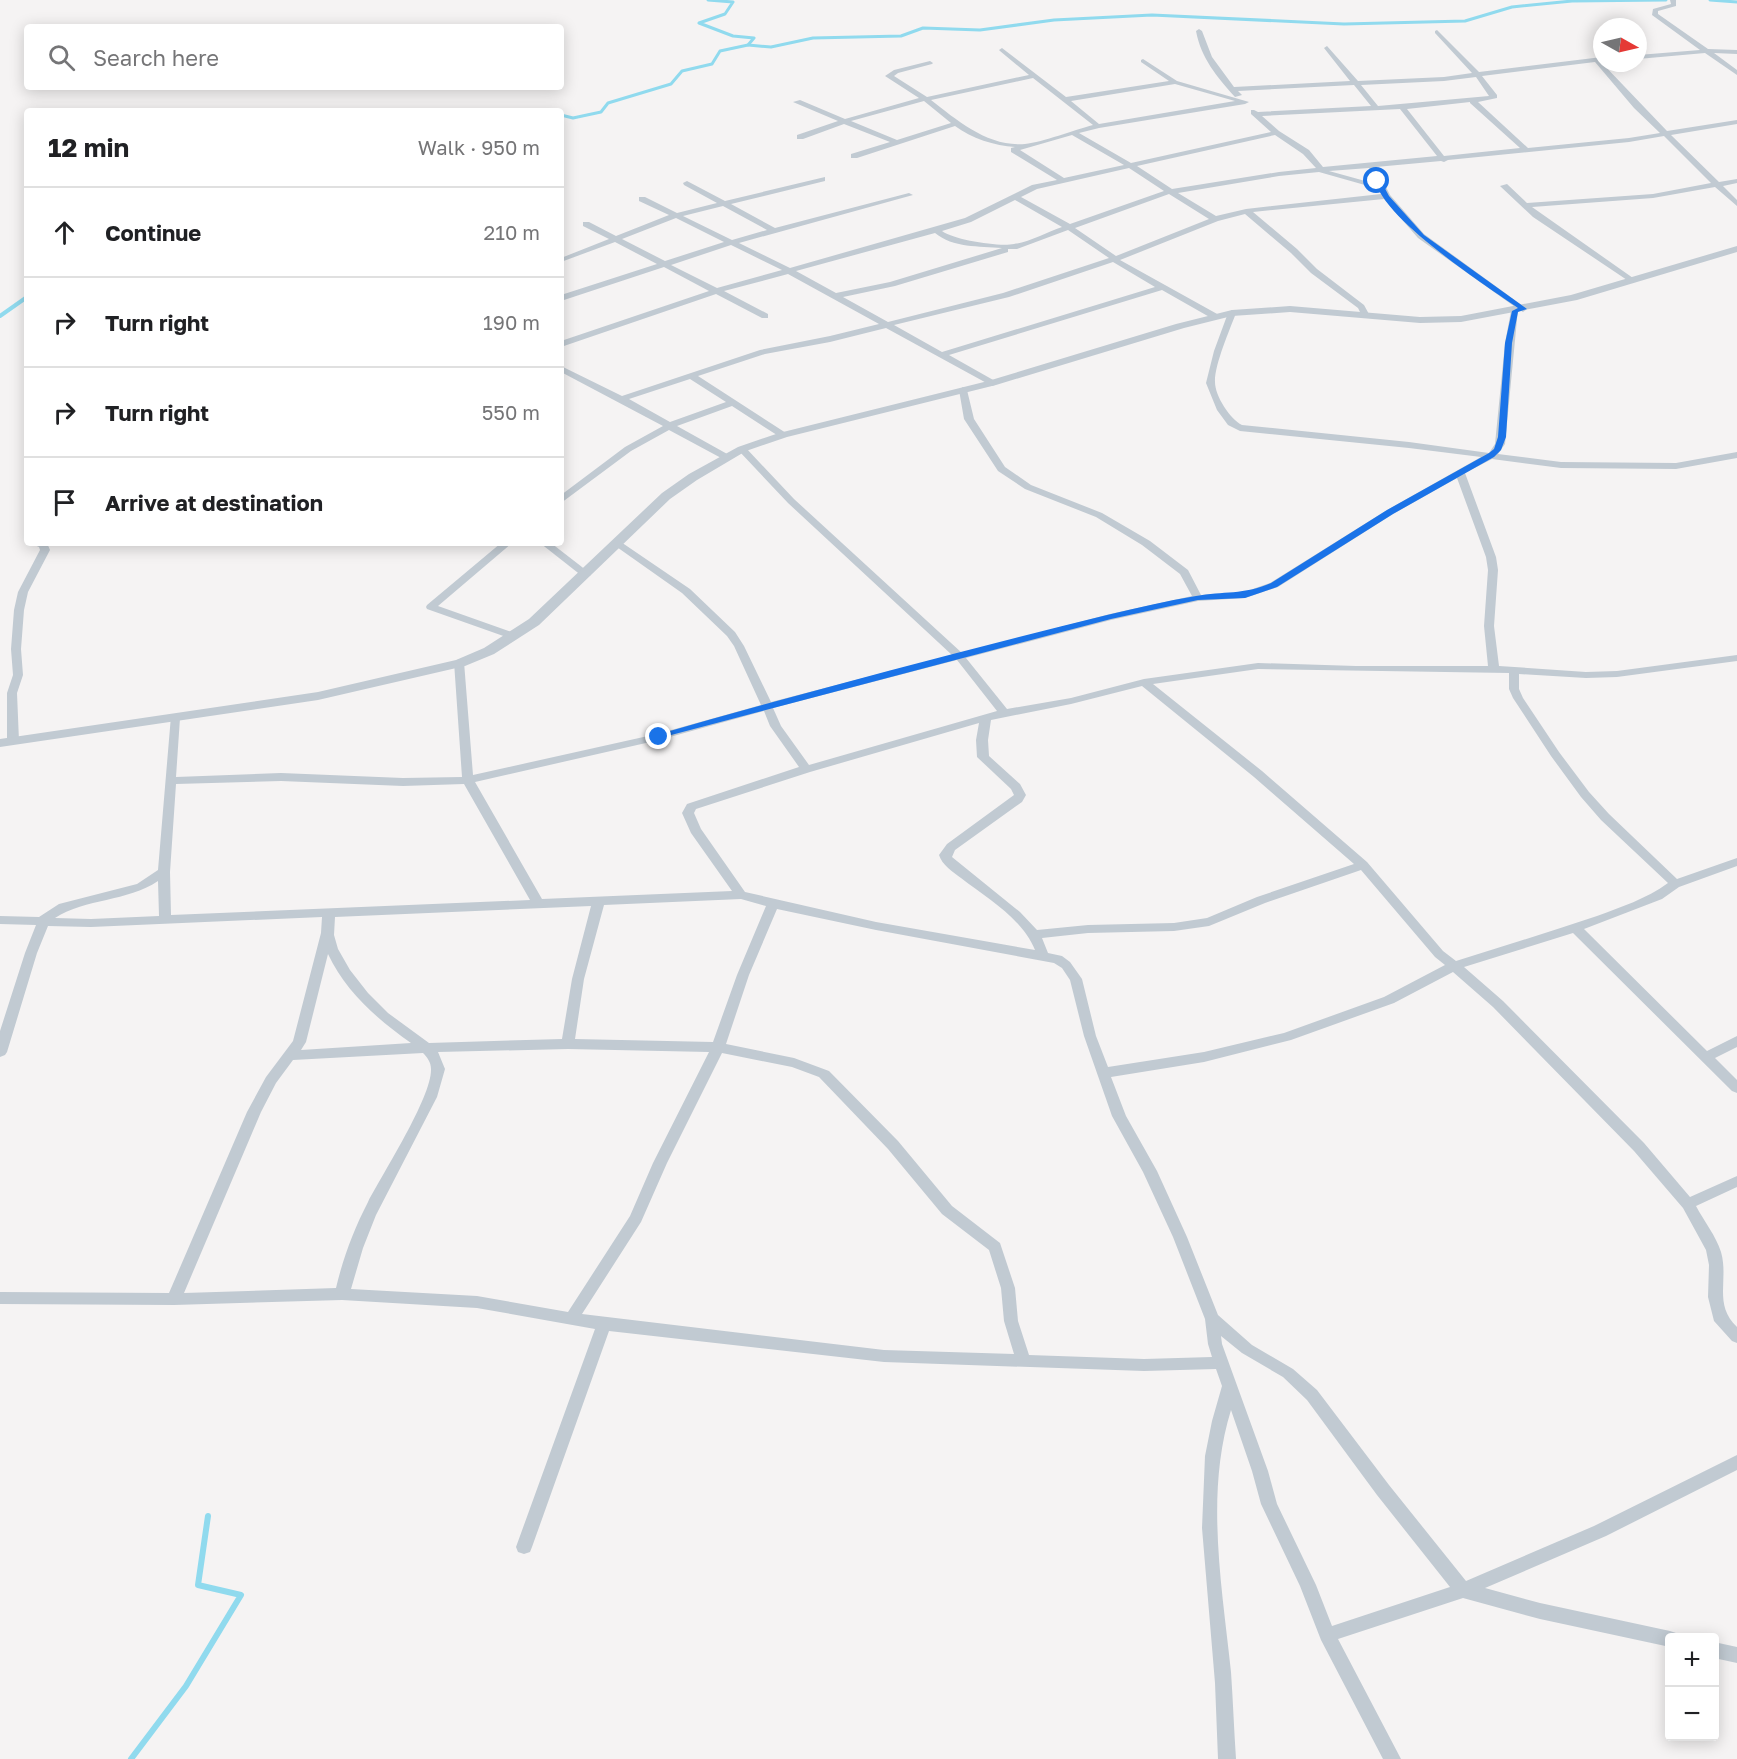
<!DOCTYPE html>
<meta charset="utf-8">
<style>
:root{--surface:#fff;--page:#f6f6f6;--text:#202124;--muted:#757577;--line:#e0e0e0}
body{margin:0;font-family:"Golos Text",sans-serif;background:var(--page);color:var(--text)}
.controls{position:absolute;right:18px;bottom:18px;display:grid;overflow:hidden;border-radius:6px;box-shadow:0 3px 15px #0003}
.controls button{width:54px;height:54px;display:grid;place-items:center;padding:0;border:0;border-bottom:2px solid var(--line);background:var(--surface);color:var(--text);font:30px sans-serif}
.compass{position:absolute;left:1593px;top:18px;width:54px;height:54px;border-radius:50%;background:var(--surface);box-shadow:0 3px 15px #0003;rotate:98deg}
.stop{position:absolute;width:18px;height:18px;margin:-14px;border:4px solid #1a73e8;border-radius:50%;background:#fff}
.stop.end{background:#1a73e8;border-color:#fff;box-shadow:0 2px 6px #0008}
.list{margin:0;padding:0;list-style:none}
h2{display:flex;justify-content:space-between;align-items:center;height:78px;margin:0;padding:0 24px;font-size:26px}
h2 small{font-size:20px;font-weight:400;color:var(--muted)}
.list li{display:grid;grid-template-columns:39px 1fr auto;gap:18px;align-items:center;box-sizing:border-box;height:90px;padding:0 24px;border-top:2px solid var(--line)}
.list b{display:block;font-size:22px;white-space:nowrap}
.list em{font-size:20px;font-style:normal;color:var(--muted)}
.icon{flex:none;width:33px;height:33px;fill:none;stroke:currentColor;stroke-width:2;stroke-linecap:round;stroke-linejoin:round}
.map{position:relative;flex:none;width:1737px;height:1759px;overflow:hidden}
.search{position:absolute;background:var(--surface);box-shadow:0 3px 15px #0003;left:24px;top:24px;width:540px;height:66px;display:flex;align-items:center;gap:15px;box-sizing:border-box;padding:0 21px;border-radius:6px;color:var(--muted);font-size:22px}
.panel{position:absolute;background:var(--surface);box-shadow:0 3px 15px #0003;left:24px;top:108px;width:540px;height:438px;border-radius:6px}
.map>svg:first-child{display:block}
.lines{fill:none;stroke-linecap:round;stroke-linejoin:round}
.stream-far2{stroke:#90daee;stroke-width:3}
.stream-far1{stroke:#90daee;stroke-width:4}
.stream{stroke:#90daee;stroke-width:6}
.minor{fill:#c1cad2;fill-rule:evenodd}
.tertiary{fill:#c1cad2;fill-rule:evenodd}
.route{fill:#1a73e8}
</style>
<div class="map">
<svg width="1737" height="1759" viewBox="0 0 1737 1759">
<rect width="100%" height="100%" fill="#f5f3f3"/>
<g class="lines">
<!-- stream-far2 -->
<g class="stream-far2">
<polyline points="1710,0 1737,2"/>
<polyline points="748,45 771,47 813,38 901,36 923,28 980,30 1054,20 1152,15 1344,24 1465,21 1512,7 1572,1 1666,0"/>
<polyline points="561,115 573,118 601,112 608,103 671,84 682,71 712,64 720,51 748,45 754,38 733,36 699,23 725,14 733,2 708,0"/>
</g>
<!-- stream-far1 -->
<polyline class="stream-far1" points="0,316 27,297"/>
<!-- stream -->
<polyline class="stream" points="131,1759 186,1686 241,1595 198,1585 208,1516"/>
<!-- minor -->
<g class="minor">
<polygon points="1670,0 1676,0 1676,6 1658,11 1658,14 1708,49 1737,50 1737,54 1714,53 1737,70 1737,75 1705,53 1638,59 1638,55 1700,50 1652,15 1653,9 1671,4"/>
<path d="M1199,29L1202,31L1212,57L1234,87L1350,81L1324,48L1327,46L1358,81L1444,77L1472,73L1435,33V31L1437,30L1479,72L1602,57V63L1667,131L1737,120V124L1671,135L1719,182L1737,179V183L1723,186L1737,200V206L1715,187L1653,198L1532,207L1633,278V282H1630L1533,217L1500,186L1507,184L1527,203L1653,194L1711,183L1664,136L1629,142L1448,160L1444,162L1441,161L1376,167L1390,195L1424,234L1527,309L1523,312L1518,309L1505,444L1498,454L1561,462L1676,463L1737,452V458L1676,469L1561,468L1492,459L1465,473L1496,557L1498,570L1494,626L1499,666L1586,672L1617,671L1737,655V661L1617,677L1586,678L1519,674V689L1523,698L1559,752L1589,792L1609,814L1677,879L1737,858V866L1679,887L1662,899L1584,929L1707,1051L1737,1036V1047L1715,1058L1737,1080V1093L1732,1091L1573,933L1464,967L1503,1001L1644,1143L1690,1197L1737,1176V1187L1696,1206C1704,1221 1716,1236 1721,1252C1729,1280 1713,1304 1737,1327V1343L1732,1341L1714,1321L1708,1297L1709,1265L1706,1250L1683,1208L1634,1151L1493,1007L1453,972L1394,1003L1291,1040L1204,1062L1111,1077L1126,1116L1157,1171L1187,1237L1218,1315L1252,1345L1293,1369L1317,1390L1389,1485L1466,1581L1594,1526L1737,1455V1470L1606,1536L1485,1588L1540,1603L1670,1631L1676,1633L1678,1638H1670V1647L1540,1619L1463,1598L1338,1639L1401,1759H1383L1321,1640L1300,1586L1261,1504L1252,1471L1231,1410C1205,1494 1222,1586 1231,1672C1233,1701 1234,1730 1236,1759H1218L1215,1683L1202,1528L1205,1456L1212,1421L1222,1386L1216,1369L1144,1371L884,1362L609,1331L532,1547L530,1552L524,1554L518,1552L516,1547L595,1329L477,1308L342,1300L174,1305L0,1304V1292L169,1293L247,1112L266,1077L293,1041L321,933L322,917L91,927L48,926L37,953L7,1052L5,1055L0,1057V1031L25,953L36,925L0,924V916L39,917L59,904L137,884L158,870L171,716H179L180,718L176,777L281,773L403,778L462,777L454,662L459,659L464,662L473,775L657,734L761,705L734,646L727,636L682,593L614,545L613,543L618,540L690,589L735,632L744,646L771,702L952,655L788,503L739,451L737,449L742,446L745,447L794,499L962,653L1110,614L1192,596L1180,574L1142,545L1096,517L1025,489L998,471L964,419L959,390L963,387L967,390L974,419L1005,467L1031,485L1102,513L1150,541L1188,570L1201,595L1244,592L1270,583L1387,510L1481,457L1409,448L1240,431L1228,425L1217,410L1206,383L1214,351L1228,313L1232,310L1236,313C1230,329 1214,366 1215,382C1215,396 1230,419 1242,425L1409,442L1489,453L1495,444L1505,343L1511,311L1518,309L1418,238L1384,199L1253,212L1297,249L1317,269L1364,305L1370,316L1369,318H1363L1358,308L1311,273L1291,253L1245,214L1218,221L1120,260L1219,315V319H1213L1162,290L949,355L995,381V385L992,386L886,328L830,342L765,354L698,376L786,433V437H780L732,406L677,426L729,455V459H723L669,430L631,451L561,503V495L625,447L663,426L561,372V366L622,396L760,350L830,336L879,324L788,274L724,291L768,314V318H762L716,294L561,347V341L709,291L664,267L561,301V295L657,264L615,242L561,262V258L609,239L583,226V222H589L616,236L669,215L639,201V197H645L677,213L717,203L684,185L683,183L687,181L725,201L825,177V181L731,204L775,228L909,193L913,195L739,243L790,268L965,218L1032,185L1057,180L1011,152V148L1015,147C995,146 971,138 955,126L857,158H851V154L890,142L844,124L803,139H797V135L838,121L793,102L800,100L845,119L919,98L885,76L894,70L930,61L933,63L932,64L898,73L894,76L927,97L1029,75L1000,51L999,50L1002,48L1066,97L1169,81L1141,62V60L1143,59L1177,81L1249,102L1245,104L1099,128L1079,133L1131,163L1271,132L1251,114V110H1254L1258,112L1371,106L1354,85L1238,91L1242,95L1235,97C1217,77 1201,58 1196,31ZM1595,62L1634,108L1660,133L1629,138L1528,148L1478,102L1497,98V95L1482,76ZM1476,77L1489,96L1378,106L1361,85L1444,81ZM1033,78L1093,125C1074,130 1043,142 1025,144C988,147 958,121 931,100ZM1175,84L1235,101L1099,124L1071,101ZM924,101L951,123L897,140L851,121ZM1470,102V103L1520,148L1444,156L1407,109ZM1400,109L1437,156L1323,167L1309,150L1279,131L1262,116ZM1072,135L1124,165L1064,178L1020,150ZM1275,135L1303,154L1316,168L1279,172L1172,189L1137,166ZM1129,168L1164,191L1070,224L1021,197L1037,189ZM1369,168L1376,184L1329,171ZM1319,172L1379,189L1381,194L1246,209L1216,216L1178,193L1279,176ZM1169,194L1209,219L1116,256L1075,228ZM1015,200L1062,227C1047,232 1030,242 1014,244C999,247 954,240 942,231L971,222ZM723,206L767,230L732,240L683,216ZM676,218L724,242L665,261L622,239ZM1068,230L1109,258L1003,293L888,322L843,297L895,286L1008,252V249H1017ZM935,233C953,248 979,246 1002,248L890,282L836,293L796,271ZM731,245L782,270L717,288L671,265ZM1113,262L1155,287L942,352L894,325L1009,297ZM690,379L726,402L670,422L629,399ZM1457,478L1486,557L1488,570L1484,626L1488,666H1356L1258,663L1144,679L1071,698L1007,709L966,658L1111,620L1198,601L1245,598L1278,587L1393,514ZM957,660L997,711L809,765L781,726L773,708ZM1258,669L1509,673V689L1513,698L1551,756L1581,797L1601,820L1668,883C1646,899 1621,907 1597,916C1550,932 1503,946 1456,961L1443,951L1367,862L1262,771L1153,684ZM1142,686L1254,777L1354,864L1257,897L1207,918L1174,923L1088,925L1037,930L1020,912L952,857L955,850L1022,802L1026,795L1020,784L989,756L988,740L991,720L1071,704ZM764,711L770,726L799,767L687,804L682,813L691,833L732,891L542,899L475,782L659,740ZM979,723L976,740L977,757L1011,789L1014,795L947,844L939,855C942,865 953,872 961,878C988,899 1022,918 1035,950L876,922L745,892L701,829L694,813L696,809L810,772ZM281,781L403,786L464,784L530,900L171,915L170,872L176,784ZM1361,870L1435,957L1445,965L1384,997L1284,1033L1204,1052L1108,1067L1096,1036L1082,979L1070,962L1062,956L1048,953L1042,938L1088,933L1174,931L1209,926L1265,903ZM158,881L159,916L91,919L55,918C86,898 127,902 158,881ZM741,899L766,906L737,975L713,1042L575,1039L584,979L604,905ZM591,906L572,979L562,1039L429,1043L388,1013L368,993L350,970L338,949L334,935L335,917ZM777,909L876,930L1054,963L1062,968L1070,980L1084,1036L1112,1116L1143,1172L1173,1237L1205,1319L1208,1344L1212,1357L1144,1359L1029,1355L1018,1321L1015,1288L1000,1243L952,1206L898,1141L829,1071L794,1058L726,1044L749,975ZM328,954C345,991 378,1020 411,1043L301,1050L306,1042ZM568,1049L709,1052L653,1163L630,1216L568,1312L477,1296L351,1289L363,1248L376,1215L437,1097L445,1069L438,1052ZM423,1053C427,1057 431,1062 431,1069C432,1097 383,1173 368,1202C354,1229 343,1258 336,1288L184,1293L261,1112L276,1083L293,1060ZM722,1053L792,1067L819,1077L888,1149L942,1214L989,1250L1001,1288L1004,1321L1014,1354L884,1350L582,1314L641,1222L667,1163ZM1221,1336L1242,1353L1283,1377L1307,1400L1377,1495L1450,1587L1332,1626L1316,1585L1277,1504L1268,1471L1222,1344Z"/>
<polygon points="30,543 47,543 50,550 28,592 24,610 21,649 23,675 17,693 19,741 13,744 7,741 7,693 13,675 11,649 14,610 18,592 40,550 39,547"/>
<polygon points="501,543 512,543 438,606 517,634 518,636 517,638 509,638 427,609 426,607 427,605"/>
<polygon points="540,543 551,543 591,574 590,576 582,576"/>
<polygon points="1714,1642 1737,1647 1737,1663 1714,1658"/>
</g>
<!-- tertiary -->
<polygon class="tertiary" points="1737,246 1737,252 1577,300 1461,322 1420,323 1290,312 1232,316 1184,328 996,385 787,437 746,451 697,480 670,499 539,625 494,654 465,666 318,700 0,747 0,739 318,692 456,660 484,648 529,619 662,493 689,474 738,447 779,433 988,381 1176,324 1232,310 1290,306 1420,317 1461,316 1571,295"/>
</g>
<!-- route -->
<path class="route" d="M1375,179H1380L1389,196L1424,235L1527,309L1518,312L1512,343L1506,437L1501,450L1494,457L1393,514L1277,587L1245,598L1198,600L1111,619L656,739V735C806,692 956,652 1107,615C1137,608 1166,601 1196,596C1223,591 1244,595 1271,583L1387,510L1489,453L1494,449L1498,437L1505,343L1512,311L1518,308C1485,285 1381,218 1375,179Z"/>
</svg>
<div class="controls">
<button>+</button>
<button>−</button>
</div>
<svg class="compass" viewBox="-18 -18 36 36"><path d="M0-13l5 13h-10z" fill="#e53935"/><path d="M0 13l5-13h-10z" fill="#757577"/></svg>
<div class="stop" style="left:1377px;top:181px"></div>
<div class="stop end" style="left:659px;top:737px"></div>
<div class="search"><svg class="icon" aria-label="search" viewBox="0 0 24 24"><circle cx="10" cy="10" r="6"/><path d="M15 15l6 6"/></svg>Search here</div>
<section class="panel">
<h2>12 min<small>Walk · 950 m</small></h2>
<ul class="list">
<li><svg class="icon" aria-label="ahead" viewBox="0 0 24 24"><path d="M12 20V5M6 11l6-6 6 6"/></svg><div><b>Continue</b></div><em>210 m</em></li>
<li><svg class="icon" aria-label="right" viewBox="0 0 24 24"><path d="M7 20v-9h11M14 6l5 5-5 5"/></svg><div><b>Turn right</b></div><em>190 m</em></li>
<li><svg class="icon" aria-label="right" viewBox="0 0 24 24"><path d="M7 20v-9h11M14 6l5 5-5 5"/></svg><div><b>Turn right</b></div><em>550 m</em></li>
<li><svg class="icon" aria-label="arrive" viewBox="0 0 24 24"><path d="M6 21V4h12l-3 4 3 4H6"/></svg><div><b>Arrive at destination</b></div></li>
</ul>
</section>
</div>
